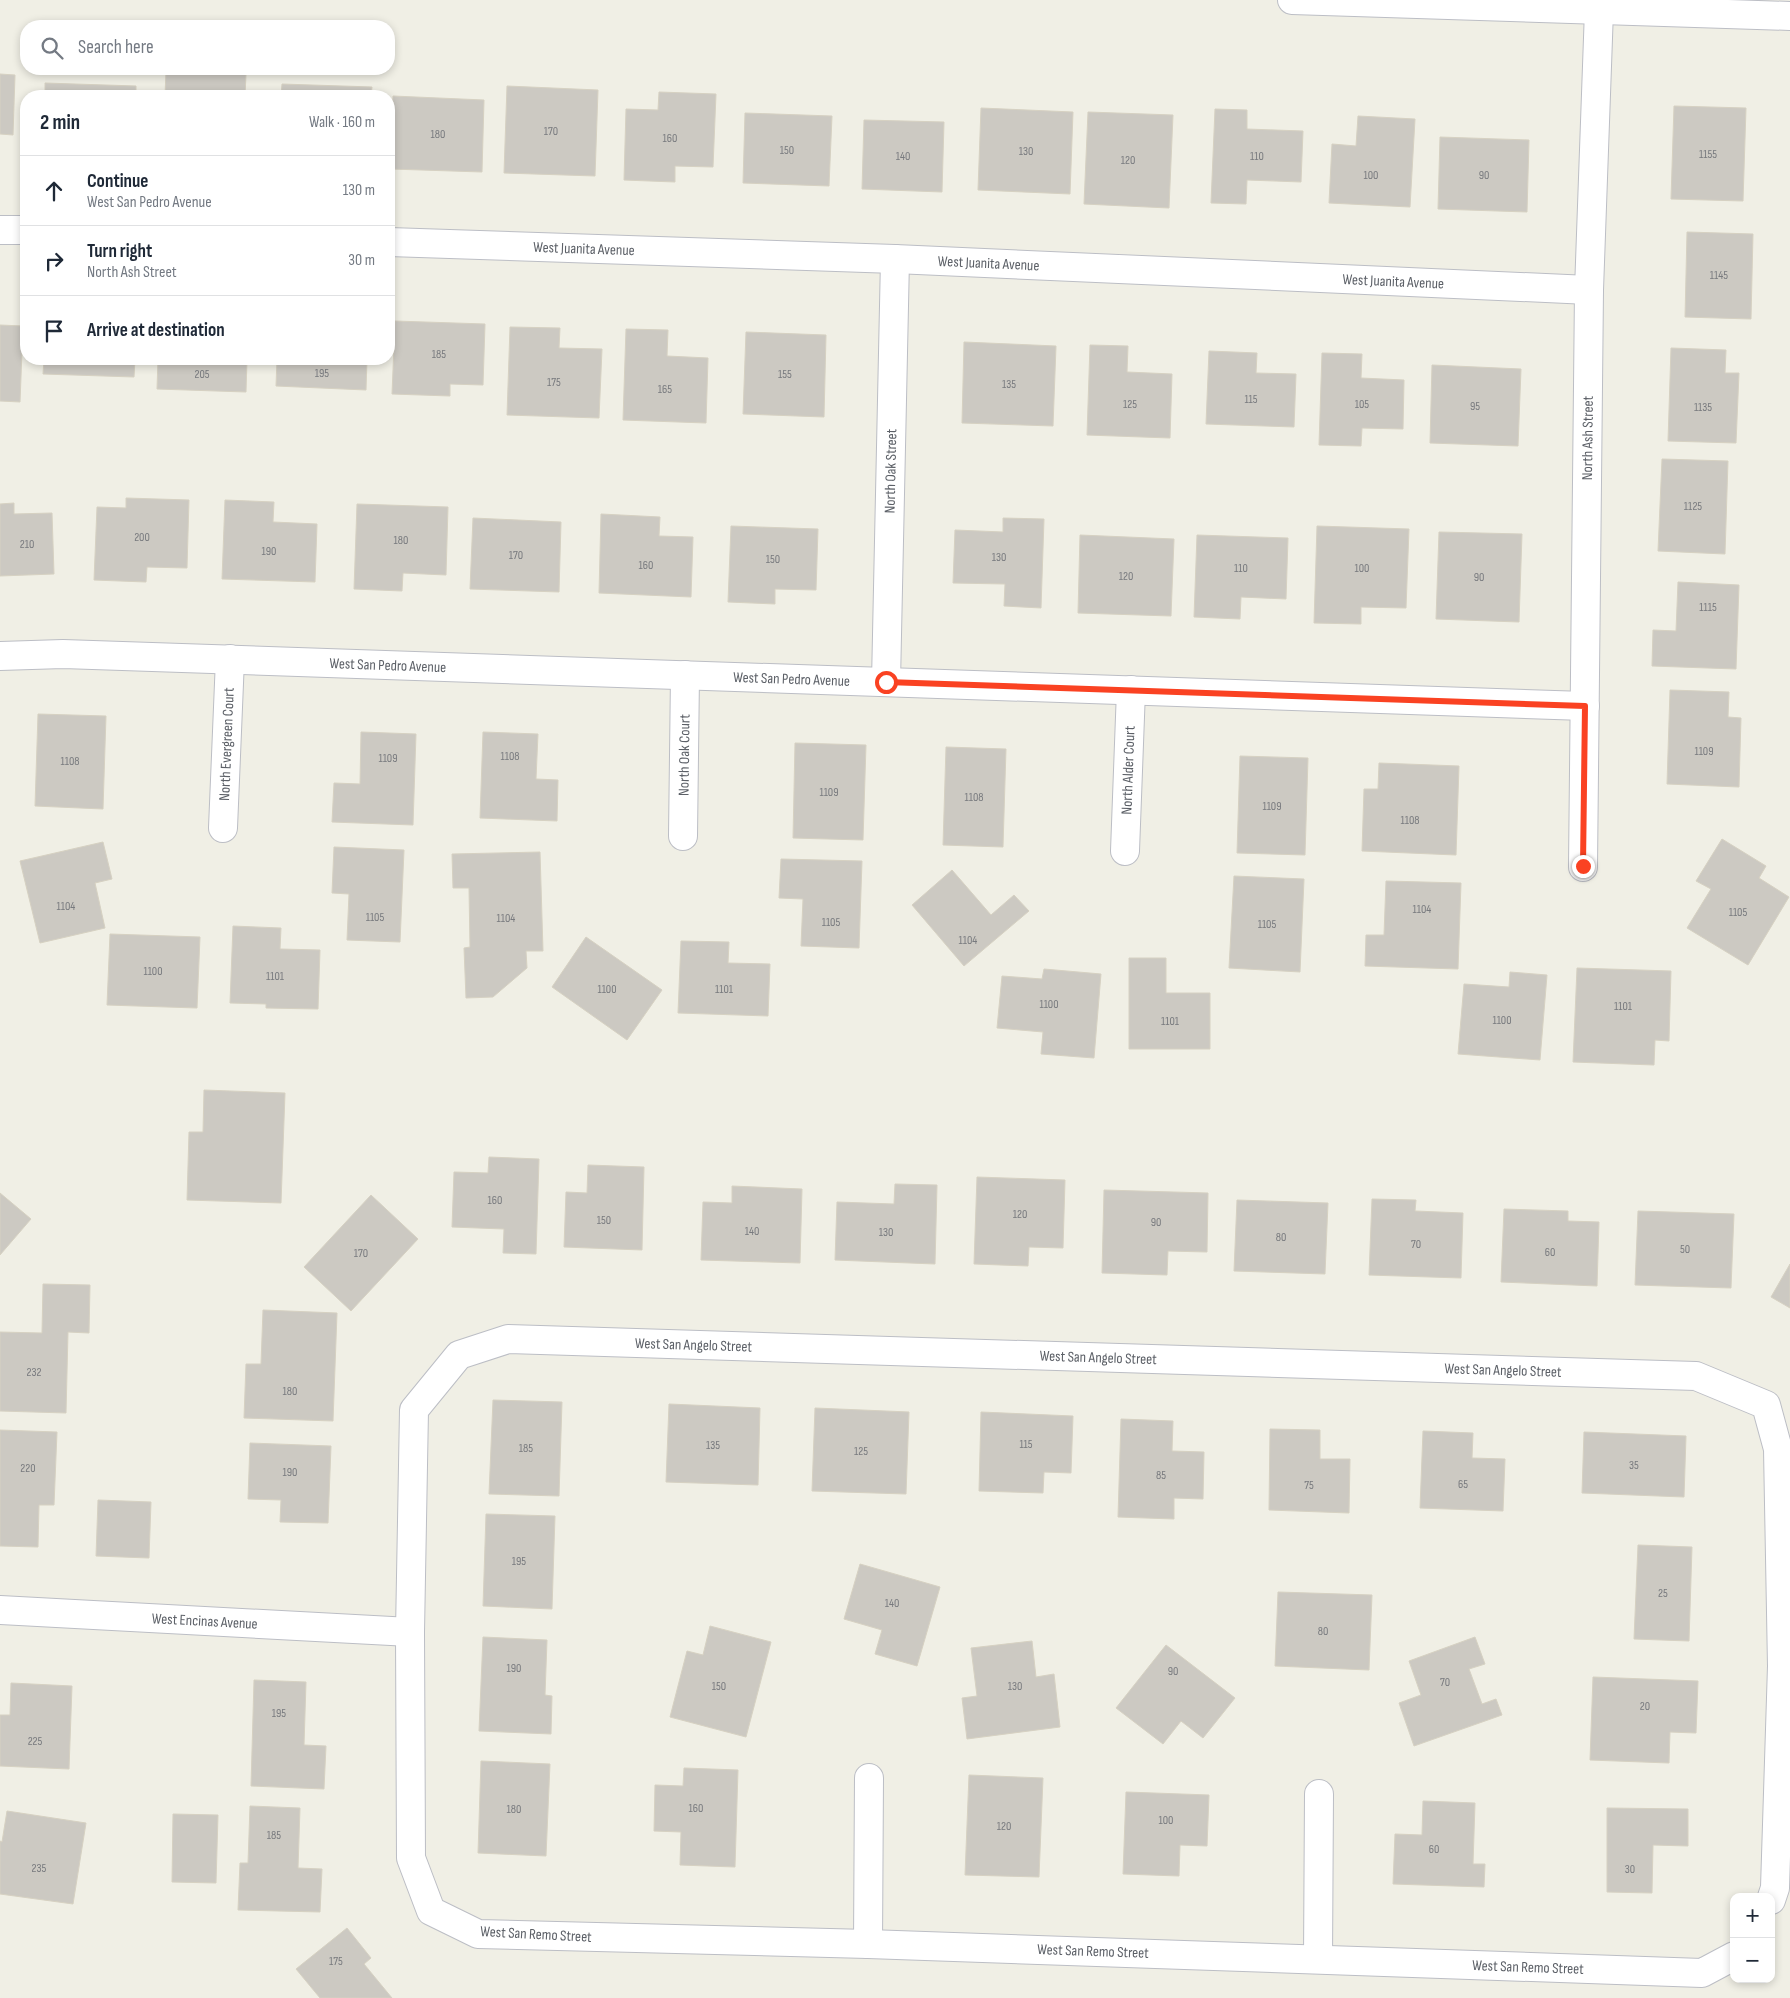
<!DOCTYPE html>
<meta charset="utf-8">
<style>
:root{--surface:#fff;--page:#f2f2f3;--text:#1f2937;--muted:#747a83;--line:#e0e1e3}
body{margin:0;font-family:"Sofia Sans Condensed",sans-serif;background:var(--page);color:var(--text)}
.controls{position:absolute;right:15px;bottom:15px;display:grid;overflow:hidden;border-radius:10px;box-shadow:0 2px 8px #0003}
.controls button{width:45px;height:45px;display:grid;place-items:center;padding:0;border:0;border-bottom:1px solid var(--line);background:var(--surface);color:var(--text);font:25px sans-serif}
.stop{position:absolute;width:15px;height:15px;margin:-11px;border:4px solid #fa4222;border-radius:50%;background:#fff}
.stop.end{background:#fa4222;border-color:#fff;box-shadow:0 1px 5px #0008}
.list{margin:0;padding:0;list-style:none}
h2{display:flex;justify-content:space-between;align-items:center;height:65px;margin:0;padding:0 20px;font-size:21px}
h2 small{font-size:16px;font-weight:400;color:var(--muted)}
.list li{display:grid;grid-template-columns:32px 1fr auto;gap:15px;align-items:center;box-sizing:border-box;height:70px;padding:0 20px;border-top:1px solid var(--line)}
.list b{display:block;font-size:19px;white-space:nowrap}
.list p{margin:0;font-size:16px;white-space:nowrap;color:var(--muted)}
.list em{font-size:16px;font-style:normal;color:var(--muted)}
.icon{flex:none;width:28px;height:28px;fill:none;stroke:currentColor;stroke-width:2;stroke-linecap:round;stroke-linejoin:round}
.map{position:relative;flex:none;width:1790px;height:1998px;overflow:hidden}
.search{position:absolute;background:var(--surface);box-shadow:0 2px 8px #0003;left:20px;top:20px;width:375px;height:55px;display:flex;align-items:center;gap:12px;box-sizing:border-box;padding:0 18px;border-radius:20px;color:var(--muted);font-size:19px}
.panel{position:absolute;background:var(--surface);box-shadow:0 2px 8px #0003;left:20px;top:90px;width:375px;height:275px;border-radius:20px}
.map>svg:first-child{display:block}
.building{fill:#ccc9c2;stroke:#d6d1c2}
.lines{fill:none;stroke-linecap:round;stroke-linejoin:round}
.minor-casing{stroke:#bcbec5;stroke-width:30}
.tertiary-casing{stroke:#bcbec5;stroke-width:30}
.minor{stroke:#fff;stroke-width:28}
.tertiary{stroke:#fff;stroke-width:28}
.route{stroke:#fa4222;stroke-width:6}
.labels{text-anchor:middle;stroke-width:4;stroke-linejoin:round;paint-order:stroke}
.number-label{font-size:12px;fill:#787a7e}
.street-label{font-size:15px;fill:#5c6067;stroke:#fff}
</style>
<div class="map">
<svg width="1790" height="1998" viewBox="0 0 1790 1998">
<rect width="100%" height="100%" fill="#f0efe5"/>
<!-- building -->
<g class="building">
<polygon points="166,71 246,74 245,96 165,96"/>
<polygon points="0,74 15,75 13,135 0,134"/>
<polygon points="45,83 136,86 136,96 45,96"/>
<polygon points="282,84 372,87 371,96 281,96"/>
<polygon points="507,86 598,90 595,176 504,173"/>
<polygon points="659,92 716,94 713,167 675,166 675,182 624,180 626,109 658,110"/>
<polygon points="393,96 484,100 482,172 391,169"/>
<polygon points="1674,106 1746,108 1743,201 1671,199"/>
<polygon points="981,108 1073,112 1070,194 978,190"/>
<polygon points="1215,109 1247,110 1247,129 1303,131 1301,182 1247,180 1246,204 1211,203"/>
<polygon points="1088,112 1173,115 1169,208 1084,204"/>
<polygon points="745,113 832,116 829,186 743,183"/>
<polygon points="1358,116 1415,119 1410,207 1329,203 1332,144 1356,146"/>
<polygon points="864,120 944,122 942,192 862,189"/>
<polygon points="1440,137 1529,140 1527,212 1438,209"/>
<polygon points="1687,232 1753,234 1751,319 1685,317"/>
<polygon points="395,321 485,324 483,385 450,384 450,396 392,394"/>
<polygon points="0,325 23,326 20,402 0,401"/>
<polygon points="510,327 560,328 559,348 602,349 599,418 507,415"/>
<polygon points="626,329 668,330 667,356 708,358 706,423 623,420"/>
<polygon points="746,332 826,335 824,417 743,414"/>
<polygon points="964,342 1056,346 1053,426 962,423"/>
<polygon points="1090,345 1128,346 1127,372 1172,374 1170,438 1087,435"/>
<polygon points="1671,348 1726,350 1725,373 1739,373 1736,443 1668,441"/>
<polygon points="1209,351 1257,353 1256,373 1296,374 1294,427 1206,424"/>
<polygon points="1322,353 1362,354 1361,378 1404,380 1403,429 1362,428 1361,446 1319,445"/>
<polygon points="44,359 135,359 134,377 43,374"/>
<polygon points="158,359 247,359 246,392 157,389"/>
<polygon points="277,359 367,359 366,390 276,386"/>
<polygon points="1432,365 1521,369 1518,446 1430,443"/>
<polygon points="1662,459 1728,461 1725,554 1658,551"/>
<polygon points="126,498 189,500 187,568 147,567 146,582 94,580 97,507 126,508"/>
<polygon points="225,500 274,502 273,522 317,524 315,582 222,579"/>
<polygon points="14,503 14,514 52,513 54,574 0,576 0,504"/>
<polygon points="357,504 448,507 446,575 403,573 402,591 354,589"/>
<polygon points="601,514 660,517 659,536 693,537 691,597 599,593"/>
<polygon points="473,518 561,522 559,592 470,589"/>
<polygon points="1003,518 1044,519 1041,608 1004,606 1005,584 953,583 955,530 1003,532"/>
<polygon points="731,526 818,529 816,590 775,589 775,604 728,602"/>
<polygon points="1317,526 1409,529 1406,608 1361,607 1361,624 1314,623"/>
<polygon points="1439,532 1522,534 1519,622 1436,619"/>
<polygon points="1080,535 1174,539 1171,616 1078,613"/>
<polygon points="1197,535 1288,538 1286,599 1241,597 1240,619 1194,617"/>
<polygon points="1678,582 1739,585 1736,669 1652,666 1653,630 1676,631"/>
<polygon points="1670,690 1729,692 1728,717 1741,718 1739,787 1667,784"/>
<polygon points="38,714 106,716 103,809 35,806"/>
<polygon points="361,732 416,734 413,825 332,822 334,783 360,784"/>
<polygon points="483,732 538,734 536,779 558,780 557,821 480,818"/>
<polygon points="795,743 866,745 863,840 793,838"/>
<polygon points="946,747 1006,749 1003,847 943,845"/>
<polygon points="1240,756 1308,758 1305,855 1237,853"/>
<polygon points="1379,763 1459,766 1456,855 1362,851 1364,789 1378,789"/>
<polygon points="1722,839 1766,866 1759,878 1789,897 1748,965 1687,928 1711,889 1696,881"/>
<polygon points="103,842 112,879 95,883 105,928 40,943 20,861"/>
<polygon points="334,847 404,850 400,942 347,940 349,894 332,893"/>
<polygon points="540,852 543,951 526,951 527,968 493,997 466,998 464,948 470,947 469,888 453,888 452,854"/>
<polygon points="781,859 862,861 859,948 801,946 803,899 779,898"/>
<polygon points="952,870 991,915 1014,895 1029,911 964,966 912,905"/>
<polygon points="1234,876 1304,879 1300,972 1229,968"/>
<polygon points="1386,881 1461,883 1458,969 1365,966 1366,935 1384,935"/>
<polygon points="233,926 281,928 280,949 320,950 318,1009 266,1008 266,1004 230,1003"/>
<polygon points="110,934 200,937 197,1008 107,1005"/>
<polygon points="586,937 662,990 627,1040 552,987"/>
<polygon points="681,941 729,942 728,963 770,964 768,1016 678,1013"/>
<polygon points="1129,958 1166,958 1166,993 1210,993 1210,1049 1129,1049"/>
<polygon points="1577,968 1671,971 1669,1041 1655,1040 1654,1065 1573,1062"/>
<polygon points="1044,969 1101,974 1094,1058 1041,1054 1043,1032 997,1028 1002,976 1042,979"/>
<polygon points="1510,972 1547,975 1540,1060 1458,1054 1464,984 1509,987"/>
<polygon points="204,1090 285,1093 281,1203 187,1200 189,1132 203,1132"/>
<polygon points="489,1157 539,1159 536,1254 503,1253 504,1229 452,1227 454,1172 488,1173"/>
<polygon points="588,1165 644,1167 642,1250 564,1247 566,1192 587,1193"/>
<polygon points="977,1177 1065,1180 1063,1248 1029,1247 1028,1266 974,1264"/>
<polygon points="895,1184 937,1185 935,1264 835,1260 837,1202 894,1204"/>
<polygon points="732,1186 802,1189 800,1263 701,1260 703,1202 732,1203"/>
<polygon points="1104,1190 1208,1193 1207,1252 1168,1251 1167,1275 1102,1273"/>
<polygon points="0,1193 31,1219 0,1255"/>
<polygon points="371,1195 418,1239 351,1311 304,1267"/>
<polygon points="1372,1199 1416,1200 1415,1211 1463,1213 1461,1278 1369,1275"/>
<polygon points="1237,1200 1328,1203 1325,1274 1234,1271"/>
<polygon points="1504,1209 1568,1211 1568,1221 1599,1222 1597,1286 1501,1282"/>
<polygon points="1638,1211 1734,1214 1731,1288 1635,1285"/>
<polygon points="1790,1264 1790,1308 1771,1297"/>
<polygon points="43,1284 90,1285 89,1333 68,1332 66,1413 0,1411 0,1332 42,1333"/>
<polygon points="263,1310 337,1313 333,1421 244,1418 246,1364 261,1364"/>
<polygon points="493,1400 562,1402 559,1496 489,1494"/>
<polygon points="669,1404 760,1408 758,1485 666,1482"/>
<polygon points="815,1408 909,1412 906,1494 812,1491"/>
<polygon points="981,1412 1073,1416 1071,1473 1044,1472 1043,1493 979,1491"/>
<polygon points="1121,1419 1173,1421 1172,1451 1204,1452 1203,1499 1174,1498 1174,1519 1118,1517"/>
<polygon points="1270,1429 1320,1430 1320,1459 1350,1459 1349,1513 1269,1510"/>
<polygon points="0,1430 57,1432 54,1505 39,1505 38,1547 0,1546"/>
<polygon points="1423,1431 1473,1433 1472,1458 1505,1459 1503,1511 1420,1508"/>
<polygon points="1584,1432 1686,1436 1684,1497 1582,1493"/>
<polygon points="250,1443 331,1446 328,1523 280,1522 281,1500 248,1499"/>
<polygon points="98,1500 151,1502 149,1558 96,1556"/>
<polygon points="486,1514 555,1516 552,1609 483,1606"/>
<polygon points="1638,1545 1692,1547 1689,1641 1634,1639"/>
<polygon points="860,1564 940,1587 917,1666 875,1654 882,1630 844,1619"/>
<polygon points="1278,1592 1372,1595 1369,1670 1275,1666"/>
<polygon points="710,1626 771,1642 746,1737 670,1717 687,1651 703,1655"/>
<polygon points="483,1637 547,1640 545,1695 552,1696 551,1734 479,1731"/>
<polygon points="1475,1637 1485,1664 1469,1669 1482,1704 1496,1699 1502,1715 1414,1746 1399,1703 1421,1695 1409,1661"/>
<polygon points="1032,1641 1036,1677 1054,1674 1060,1727 967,1739 962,1698 977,1696 971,1648"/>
<polygon points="1166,1645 1235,1698 1203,1738 1181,1721 1163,1744 1116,1708"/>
<polygon points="1593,1677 1698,1681 1696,1733 1670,1732 1669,1763 1590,1760"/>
<polygon points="254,1680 306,1682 304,1745 326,1746 324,1789 251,1786"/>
<polygon points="11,1683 72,1686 69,1769 0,1766 0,1715 10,1715"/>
<polygon points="481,1761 550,1764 546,1856 478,1853"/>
<polygon points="684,1768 738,1770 735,1867 680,1865 681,1832 654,1831 655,1785 683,1786"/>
<polygon points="969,1775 1043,1778 1039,1877 965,1875"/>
<polygon points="1126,1792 1209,1795 1207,1846 1180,1845 1179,1876 1123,1874"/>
<polygon points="1423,1801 1475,1803 1473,1864 1485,1864 1484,1887 1393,1884 1395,1834 1422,1835"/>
<polygon points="250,1806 300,1808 298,1868 322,1869 320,1912 238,1910 240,1863 248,1863"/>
<polygon points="1607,1808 1688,1809 1688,1846 1653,1845 1652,1893 1607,1892"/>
<polygon points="7,1811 86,1823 73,1904 0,1894 0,1841 2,1842"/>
<polygon points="173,1814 218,1815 216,1883 172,1882"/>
<polygon points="347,1928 371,1958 364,1964 392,1998 320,1998 296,1969"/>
</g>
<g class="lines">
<!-- minor casing -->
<g class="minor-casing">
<g id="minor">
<polyline points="0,230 26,230"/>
<path id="s1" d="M389,242L895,259L1589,290"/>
<path id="s2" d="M0,656L63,654L1585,706"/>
<path id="s3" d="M886,682L895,259"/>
<path id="s4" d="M223,828L230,659"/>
<path id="s5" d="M683,836L685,675"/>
<path id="s6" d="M1125,851L1131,690"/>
<path id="s7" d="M1583,867L1589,290L1599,10"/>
<path id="s8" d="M0,1610L410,1632"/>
<polyline points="868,1944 869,1778"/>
<path id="s9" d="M1734,1956L1702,1973L868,1944L478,1934L431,1911L411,1858L410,1632L414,1410L459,1355L508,1339L1696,1376L1766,1405L1778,1449L1782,1666L1775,1888L1771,1900"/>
<polyline points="1318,1959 1319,1794"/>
</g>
</g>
<!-- tertiary casing -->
<g class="tertiary-casing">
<polyline id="tertiary" points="1292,0 1790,16"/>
</g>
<!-- minor -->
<use href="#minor" class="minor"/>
<!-- tertiary -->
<use href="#tertiary" class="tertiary"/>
</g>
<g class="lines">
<!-- route -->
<polyline class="route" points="886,682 1585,706 1583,866"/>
</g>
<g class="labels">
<!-- number labels -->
<g class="number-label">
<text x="551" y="135">170</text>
<text x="438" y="138">180</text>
<text x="670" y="142">160</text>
<text x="787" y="154">150</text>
<text x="1026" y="155">130</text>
<text x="1708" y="158">1155</text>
<text x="903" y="160">140</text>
<text x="1257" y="160">110</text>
<text x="1128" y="164">120</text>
<text x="1371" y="179">100</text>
<text x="1484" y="179">90</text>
<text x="1719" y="279">1145</text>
<text x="439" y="358">185</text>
<text x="322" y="377">195</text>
<text x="202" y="378">205</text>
<text x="785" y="378">155</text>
<text x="554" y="386">175</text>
<text x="1009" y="388">135</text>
<text x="665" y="393">165</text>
<text x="1251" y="403">115</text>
<text x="1130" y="408">125</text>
<text x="1362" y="408">105</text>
<text x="1475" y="410">95</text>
<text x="1703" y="411">1135</text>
<text x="1693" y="510">1125</text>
<text x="142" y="541">200</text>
<text x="401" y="544">180</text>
<text x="27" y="548">210</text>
<text x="269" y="555">190</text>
<text x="516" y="559">170</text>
<text x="999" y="561">130</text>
<text x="773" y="563">150</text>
<text x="646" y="569">160</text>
<text x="1241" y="572">110</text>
<text x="1362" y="572">100</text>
<text x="1126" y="580">120</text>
<text x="1479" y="581">90</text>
<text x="1708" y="611">1115</text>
<text x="1704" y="755">1109</text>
<text x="510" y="760">1108</text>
<text x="388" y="762">1109</text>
<text x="70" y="765">1108</text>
<text x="829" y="796">1109</text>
<text x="974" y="801">1108</text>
<text x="1272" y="810">1109</text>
<text x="1410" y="824">1108</text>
<text x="66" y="910">1104</text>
<text x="1422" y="913">1104</text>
<text x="1738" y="916">1105</text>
<text x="375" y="921">1105</text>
<text x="506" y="922">1104</text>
<text x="831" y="926">1105</text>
<text x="1267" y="928">1105</text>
<text x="968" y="944">1104</text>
<text x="153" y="975">1100</text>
<text x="275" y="980">1101</text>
<text x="607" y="993">1100</text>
<text x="724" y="993">1101</text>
<text x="1049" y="1008">1100</text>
<text x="1623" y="1010">1101</text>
<text x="1502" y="1024">1100</text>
<text x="1170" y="1025">1101</text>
<text x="495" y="1204">160</text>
<text x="1020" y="1218">120</text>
<text x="604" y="1224">150</text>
<text x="1156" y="1226">90</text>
<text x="752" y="1235">140</text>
<text x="886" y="1236">130</text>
<text x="1281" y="1241">80</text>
<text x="1416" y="1248">70</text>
<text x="1685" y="1253">50</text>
<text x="1550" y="1256">60</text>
<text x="361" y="1257">170</text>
<text x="34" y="1376">232</text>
<text x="290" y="1395">180</text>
<text x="1026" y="1448">115</text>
<text x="713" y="1449">135</text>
<text x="526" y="1452">185</text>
<text x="861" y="1455">125</text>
<text x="1634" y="1469">35</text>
<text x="28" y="1472">220</text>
<text x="290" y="1476">190</text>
<text x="1161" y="1479">85</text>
<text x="1463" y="1488">65</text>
<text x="1309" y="1489">75</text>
<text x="519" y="1565">195</text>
<text x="1663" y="1597">25</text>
<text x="892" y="1607">140</text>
<text x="1323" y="1635">80</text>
<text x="514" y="1672">190</text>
<text x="1173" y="1675">90</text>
<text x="1445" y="1686">70</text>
<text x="719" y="1690">150</text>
<text x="1015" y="1690">130</text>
<text x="1645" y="1710">20</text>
<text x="279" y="1717">195</text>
<text x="35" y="1745">225</text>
<text x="696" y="1812">160</text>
<text x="514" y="1813">180</text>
<text x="1166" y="1824">100</text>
<text x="1004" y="1830">120</text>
<text x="274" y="1839">185</text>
<text x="1434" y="1853">60</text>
<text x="39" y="1872">235</text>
<text x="1630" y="1873">30</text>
<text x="336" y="1965">175</text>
</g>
<!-- street labels -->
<g class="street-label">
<text dy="5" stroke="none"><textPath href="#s1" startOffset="195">West Juanita Avenue</textPath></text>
<text dy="5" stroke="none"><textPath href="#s1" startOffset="600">West Juanita Avenue</textPath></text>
<text dy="5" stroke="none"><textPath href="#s1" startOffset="1005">West Juanita Avenue</textPath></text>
<text dy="5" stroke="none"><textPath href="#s7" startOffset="429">North Ash Street</textPath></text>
<text dy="5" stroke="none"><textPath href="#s3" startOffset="211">North Oak Street</textPath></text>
<text dy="5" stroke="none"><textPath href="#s2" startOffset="388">West San Pedro Avenue</textPath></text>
<text dy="5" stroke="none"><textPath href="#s2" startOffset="792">West San Pedro Avenue</textPath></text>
<text dy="5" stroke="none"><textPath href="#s4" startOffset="84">North Evergreen Court</textPath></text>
<text dy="5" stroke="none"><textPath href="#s5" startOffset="81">North Oak Court</textPath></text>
<text dy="5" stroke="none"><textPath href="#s6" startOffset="81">North Alder Court</textPath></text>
<text dy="5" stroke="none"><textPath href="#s9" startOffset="2126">West San Angelo Street</textPath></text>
<text dy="5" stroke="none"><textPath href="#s9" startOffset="2531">West San Angelo Street</textPath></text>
<text dy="5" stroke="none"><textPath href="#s9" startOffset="2936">West San Angelo Street</textPath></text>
<text dy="5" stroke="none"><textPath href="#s8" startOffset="205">West Encinas Avenue</textPath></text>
<text transform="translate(536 1934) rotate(3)" y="5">West San Remo Street</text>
<text transform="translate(1093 1951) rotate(2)" y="5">West San Remo Street</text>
<text transform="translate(1528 1967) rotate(2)" y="5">West San Remo Street</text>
</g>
</g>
</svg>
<div class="controls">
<button>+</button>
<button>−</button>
</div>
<div class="stop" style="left:886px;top:682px"></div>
<div class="stop end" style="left:1583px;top:866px"></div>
<div class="search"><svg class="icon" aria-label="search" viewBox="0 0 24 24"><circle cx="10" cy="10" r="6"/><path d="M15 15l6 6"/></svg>Search here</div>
<section class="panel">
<h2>2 min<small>Walk · 160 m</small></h2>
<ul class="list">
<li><svg class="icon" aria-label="ahead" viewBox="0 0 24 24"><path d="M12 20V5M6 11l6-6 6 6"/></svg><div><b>Continue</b><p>West San Pedro Avenue</p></div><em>130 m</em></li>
<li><svg class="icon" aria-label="right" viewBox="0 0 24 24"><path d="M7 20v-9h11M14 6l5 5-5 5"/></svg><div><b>Turn right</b><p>North Ash Street</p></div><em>30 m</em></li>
<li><svg class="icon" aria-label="arrive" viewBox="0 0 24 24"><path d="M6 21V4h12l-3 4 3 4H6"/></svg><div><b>Arrive at destination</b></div></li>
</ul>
</section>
</div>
